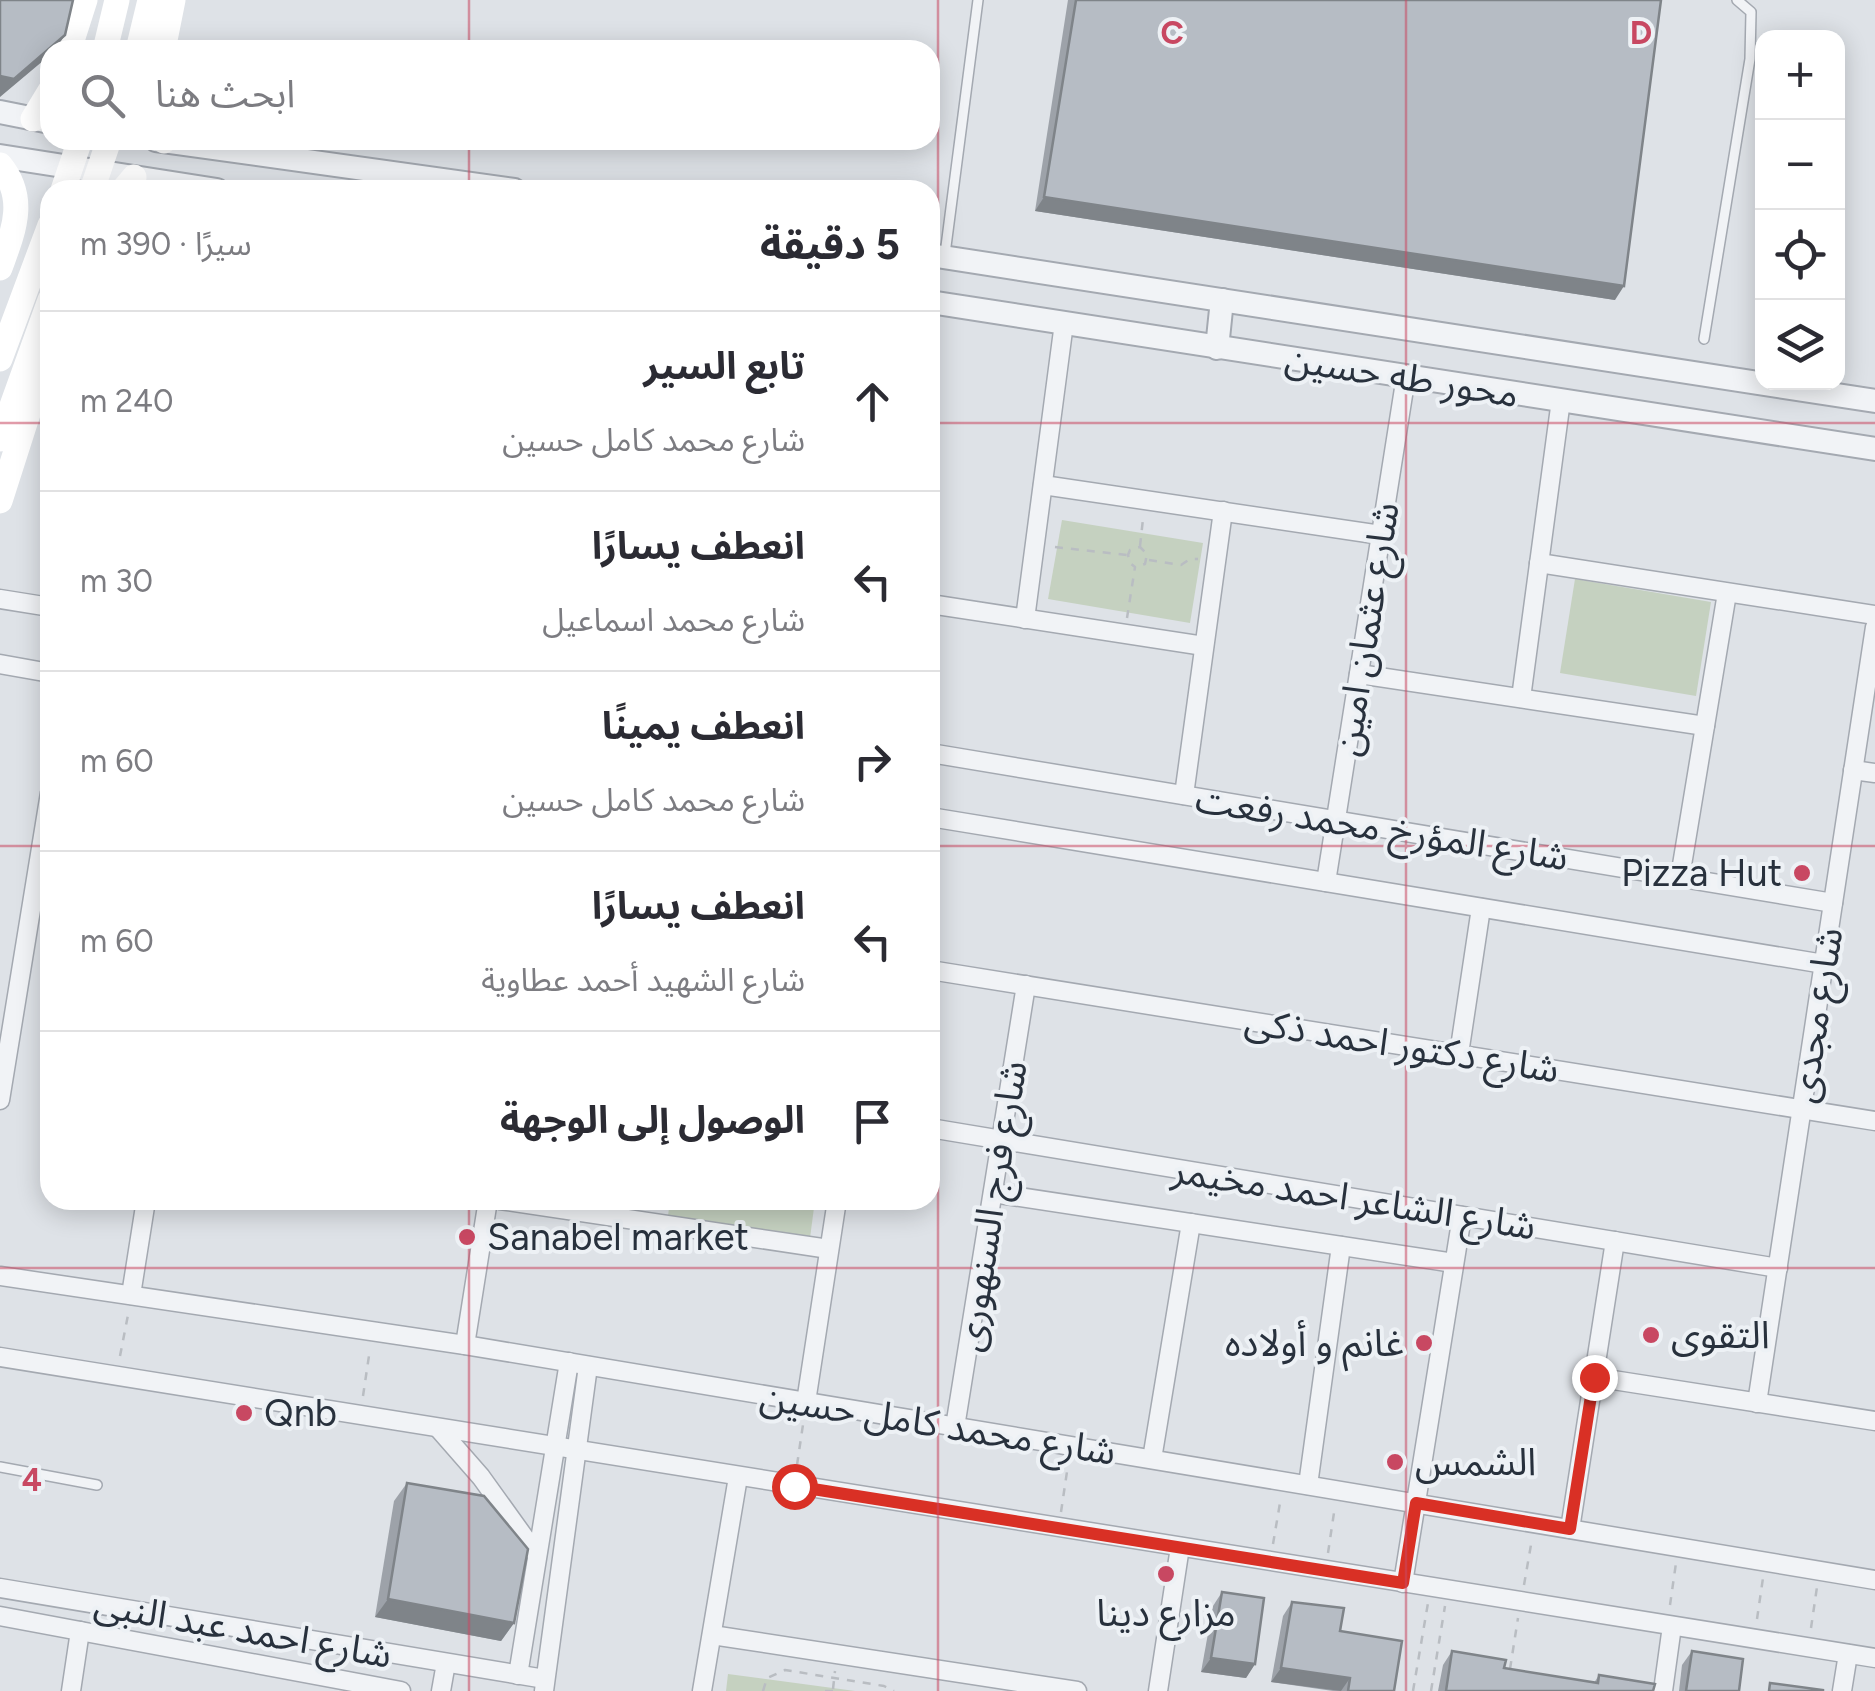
<!DOCTYPE html>
<html lang="ar">
<meta charset="utf-8">
<style>
:root{--surface:#fff;--page:#f7f7f7;--text:#2b2b33;--muted:#7c7c81;--line:#e1e1e2}
body{margin:0;font-family:Figtree,"Noto Sans Arabic",sans-serif;background:var(--page);color:var(--text);direction:rtl}
.controls{position:absolute;right:30px;top:30px;display:grid;overflow:hidden;border-radius:20px;box-shadow:0 5px 25px #0003}
.controls button{width:90px;height:90px;display:grid;place-items:center;padding:0;border:0;border-bottom:2px solid var(--line);background:var(--surface);color:var(--text);font:50px sans-serif}
.stop{position:absolute;width:30px;height:30px;margin:-22px;border:8px solid #d93025;border-radius:50%;background:#fff}
.stop.end{background:#d93025;border-color:#fff;box-shadow:0 2px 10px #0008}
.list{margin:0;padding:0;list-style:none}
h2{display:flex;justify-content:space-between;align-items:center;height:130px;margin:0;padding:0 40px;font-size:42px}
h2 small{font-size:32px;font-weight:400;color:var(--muted)}
.list li{display:grid;grid-template-columns:65px 1fr auto;gap:30px;align-items:center;box-sizing:border-box;height:180px;padding:0 40px;border-top:2px solid var(--line)}
.list b{display:block;font-size:38px;white-space:nowrap}
.list p{margin:0;font-size:32px;white-space:nowrap;color:var(--muted)}
.list em{font-size:32px;font-style:normal;color:var(--muted)}
.icon{flex:none;width:55px;height:55px;fill:none;stroke:currentColor;stroke-width:2;stroke-linecap:round;stroke-linejoin:round}
.map{position:relative;flex:none;width:1875px;height:1691px;overflow:hidden;direction:ltr}
.search{position:absolute;background:var(--surface);box-shadow:0 5px 25px #0003;left:40px;top:40px;width:900px;height:110px;display:flex;align-items:center;gap:25px;box-sizing:border-box;padding:0 35px;border-radius:30px;color:var(--muted);font-size:38px}
.panel{position:absolute;background:var(--surface);box-shadow:0 5px 25px #0003;left:40px;top:180px;width:900px;height:1030px;border-radius:30px;direction:rtl}
.map>svg:first-child{display:block}
.green{fill:#c5d1c0}
.lines{fill:none;stroke-linecap:round;stroke-linejoin:round}
.service-casing{stroke:#a4a9b1;stroke-width:12}
.minor-casing{stroke:#a4a9b1;stroke-width:21}
.tertiary-casing{stroke:#a4a9b1;stroke-width:26}
.path{stroke:#b9bdc2;stroke-width:2.5;stroke-dasharray:8 8;stroke-linecap:butt}
.service{stroke:#f1f3f6;stroke-width:9}
.minor{stroke:#f1f3f6;stroke-width:18}
.tertiary{stroke:#f1f3f6;stroke-width:22}
.secondary{stroke:#fff;stroke-width:25}
.secondary-bridge{stroke:#fff;stroke-width:25}
.wall{fill:#9da2a9}
.shaded-wall{fill:#7f8489}
.building{fill:#b6bcc4;stroke:#7f8489;stroke-width:2.5}
.route{stroke:#d93025;stroke-width:12}
.grid{fill:none;stroke:#c84862;stroke-width:2.5;stroke-opacity:0.55}
.poi-dot{fill:#c84862;stroke:#edf1f5;stroke-width:4}
.labels{text-anchor:middle;stroke-width:8;stroke-linejoin:round;paint-order:stroke}
.street-label{font-size:38px;fill:#28313d;stroke:#edf1f5}
.poi-label{font-size:38px;fill:#28313d;stroke:#edf1f5;text-anchor:start}
.grid-label{font-size:32px;text-anchor:middle;font-weight:bold;fill:#c84862;stroke:#edf1f5;stroke-width:8;stroke-linejoin:round;paint-order:stroke}
</style>
<div class="map">
<svg width="1875" height="1691" viewBox="0 0 1875 1691">
<rect width="100%" height="100%" fill="#dee2e7"/>
<!-- green -->
<g class="green">
<polygon points="1062,520 1203,543 1190,623 1048,599"/>
<polygon points="1575,579 1711,602 1696,696 1560,673"/>
<polygon points="670,1200 815,1200 810,1238 668,1216"/>
<polygon points="728,1674 855,1691 726,1691"/>
</g>
<g class="lines">
<!-- service casing -->
<g class="service-casing">
<g id="service">
<polyline points="945,254 978,0"/>
<polyline points="1704,339 1750,59 1751,12 1737,0"/>
<polyline points="0,1467 97,1485"/>
</g>
</g>
<!-- minor casing -->
<g class="minor-casing">
<g id="minor">
<polyline points="1043,485 1381,535"/>
<polyline points="1539,563 1875,615"/>
<polyline points="0,599 50,607"/>
<polyline points="930,604 1204,646"/>
<polyline points="1025,619 1064,323"/>
<polyline points="0,664 50,673"/>
<polyline points="1359,674 1705,726"/>
<polyline points="1521,698 1561,400"/>
<polyline points="930,753 1833,903"/>
<polyline points="1853,770 1875,773"/>
<polyline points="1184,795 1223,511"/>
<polyline points="930,817 1824,964"/>
<polyline points="1680,877 1727,593"/>
<polyline points="1326,882 1406,376"/>
<polyline points="930,970 1875,1121"/>
<polyline points="1459,1054 1481,908"/>
<polyline points="0,1100 50,793"/>
<polyline points="930,1128 1778,1268"/>
<polyline points="993,1193 1454,1263"/>
<polyline points="500,1200 829,1249"/>
<polyline points="0,1276 465,1345 1875,1580"/>
<polyline points="131,1295 146,1200"/>
<polyline points="465,1345 488,1200"/>
<polyline points="0,1357 1875,1658"/>
<polyline points="1594,1377 1875,1421"/>
<polyline points="806,1402 837,1200"/>
<polyline points="1757,1403 1875,627"/>
<polyline points="955,1427 1026,985"/>
<polyline points="439,1429 481,1477 537,1555"/>
<polyline points="1152,1459 1191,1223"/>
<polyline points="1308,1485 1341,1246"/>
<polyline points="1570,1529 1615,1241"/>
<polyline points="1403,1583 1462,1216"/>
<polyline points="0,1588 545,1679"/>
<polyline points="0,1616 401,1691"/>
<polyline points="712,1635 1077,1691"/>
<polyline points="518,1675 569,1362"/>
<polyline points="71,1691 80,1631"/>
<polyline points="441,1691 446,1663"/>
<polyline points="544,1691 588,1366"/>
<polyline points="702,1691 738,1477"/>
<polyline points="1158,1691 1180,1547"/>
<polyline points="1663,1691 1672,1626"/>
<polyline points="1842,1691 1848,1654"/>
</g>
</g>
<!-- tertiary casing -->
<g class="tertiary-casing">
<g id="tertiary">
<polyline points="0,112 50,122"/>
<polyline points="156,140 514,190"/>
<polyline points="0,156 217,190"/>
<polyline points="930,255 1875,401"/>
<polyline points="930,302 1875,449"/>
<polyline points="1217,348 1222,300"/>
</g>
</g>
<!-- path -->
<g class="path">
<polyline points="1140,546 1143,519"/>
<polyline points="1055,547 1127,555"/>
<polyline points="1149,560 1181,565 1190,559 1198,559"/>
<polyline points="1127,618 1135,567 1131,564 1128,555 1130,550 1140,547 1147,554 1145,564 1135,567"/>
<polyline points="120,1356 128,1315"/>
<polyline points="363,1396 370,1349"/>
<polyline points="797,1465 804,1418"/>
<polyline points="1061,1512 1068,1465"/>
<polyline points="1273,1544 1281,1497"/>
<polyline points="1328,1553 1335,1506"/>
<polyline points="1524,1585 1532,1539"/>
<polyline points="1670,1605 1676,1563"/>
<polyline points="1757,1619 1763,1578"/>
<polyline points="1811,1628 1817,1587"/>
<polyline points="1510,1669 1518,1618"/>
<polyline points="833,1689 835,1671"/>
<polyline points="763,1691 767,1678 785,1670 884,1686 894,1691"/>
<polyline points="825,1691 836,1691"/>
<polyline points="1413,1691 1428,1603"/>
<polyline points="1431,1691 1445,1606"/>
</g>
<!-- service -->
<use href="#service" class="service"/>
<!-- minor -->
<use href="#minor" class="minor"/>
<!-- tertiary -->
<use href="#tertiary" class="tertiary"/>
<!-- secondary -->
<g class="secondary">
<polyline points="69,50 85,0"/>
<polyline points="105,50 117,0"/>
<polyline points="138,50 150,0"/>
<polyline points="163,50 173,0"/>
<polyline points="33,119 50,91"/>
<polyline points="164,140 164,141"/>
<path d="M0,165C28,199 13,232 0,268"/>
<polyline points="123,190 134,177"/>
<polyline points="0,359 50,225"/>
<polyline points="0,439 50,300"/>
<polyline points="0,501 34,395 50,355"/>
</g>
<!-- secondary-bridge -->
<g class="secondary-bridge">
<polyline points="63,190 80,140"/>
<polyline points="92,190 109,140"/>
</g>
</g>
<!-- wall -->
<g class="wall">
<polygon points="1068,0 1661,0 1615,300 1035,211"/>
<polygon points="407,1483 514,1623 501,1641 375,1617 394,1501"/>
<polygon points="1222,1592 1255,1664 1246,1678 1201,1672 1213,1606"/>
<polygon points="1292,1602 1340,1631 1394,1691 1333,1691 1271,1682 1283,1616"/>
<polygon points="1452,1651 1504,1668 1594,1683 1599,1675 1653,1691 1438,1691 1443,1665"/>
<polygon points="1692,1651 1739,1691 1679,1691 1682,1665"/>
</g>
<!-- shaded-wall -->
<g class="shaded-wall">
<polygon points="65,35 55,50 50,50 50,55 0,97 0,76"/>
<polygon points="1044,197 1624,286 1615,300 1035,211"/>
<polygon points="388,1599 514,1623 501,1641 375,1617"/>
<polygon points="1211,1658 1255,1664 1246,1678 1201,1672"/>
<polygon points="1281,1668 1350,1678 1341,1691 1271,1682"/>
</g>
<!-- building -->
<g class="building">
<polygon points="0,0 73,0 65,35 14,79 0,76"/>
<polygon points="1076,0 1661,0 1624,286 1044,197"/>
<polygon points="407,1483 484,1496 528,1549 514,1623 388,1599"/>
<polygon points="1222,1592 1264,1598 1255,1664 1211,1658"/>
<polygon points="1292,1602 1344,1608 1340,1631 1402,1641 1394,1691 1348,1691 1350,1678 1281,1668"/>
<polygon points="1452,1651 1506,1660 1504,1668 1598,1683 1599,1675 1655,1684 1653,1691 1446,1691"/>
<polygon points="1692,1651 1743,1659 1739,1691 1686,1691"/>
<polygon points="1770,1683 1823,1690 1823,1691 1769,1691"/>
</g>
<g class="lines">
<!-- route -->
<polyline class="route" points="794,1486 1403,1583 1416,1503 1570,1529 1594,1377"/>
</g>
<!-- grid -->
<path class="grid" d="M469,0V50M938,0V1691M1406,0V1691M469,140V190M0,423H50M930,423H1875M0,846H50M930,846H1875M469,1200V1691M0,1268H1875"/>
<!-- markers -->
<g class="poi-dot">
<circle cx="1802" cy="873" r="10"/>
<circle cx="467" cy="1237" r="10"/>
<circle cx="1651" cy="1335" r="10"/>
<circle cx="1424" cy="1343" r="10"/>
<circle cx="244" cy="1413" r="10"/>
<circle cx="1395" cy="1462" r="10"/>
<circle cx="1166" cy="1574" r="10"/>
</g>
<g class="labels">
<!-- street labels -->
<g class="street-label">
<text transform="translate(1402 376) rotate(9)" y="13">محور طه حسين</text>
<text transform="translate(1366 629) rotate(-81)" y="13">شارع عثمان امين</text>
<text transform="translate(1382 828) rotate(9)" y="13">شارع المؤرخ محمد رفعت</text>
<text transform="translate(1816 1015) rotate(-81)" y="13">شارع مجدى</text>
<text transform="translate(1402 1045) rotate(9)" y="13">شارع دكتور احمد ذكى</text>
<text transform="translate(1354 1198) rotate(9)" y="13">شارع الشاعر احمد مخيمر</text>
<text transform="translate(991 1206) rotate(-81)" y="13">شارع فرج السنهورى</text>
<text transform="translate(938 1424) rotate(9)" y="13">شارع محمد كامل حسين</text>
<text transform="translate(243 1629) rotate(10)" y="13">شارع احمد عبد النبى</text>
</g>
<!-- poi labels -->
<g class="poi-label">
<text x="1782" y="886" text-anchor="end">Pizza Hut</text>
<text x="487" y="1250">Sanabel market</text>
<text x="1671" y="1348">التقوى</text>
<text x="1404" y="1356" text-anchor="end">غانم و أولاده</text>
<text x="264" y="1426">Qnb</text>
<text x="1415" y="1475">الشمس</text>
<text x="1166" y="1626" text-anchor="middle">مزارع دينا</text>
</g>
</g>
<g class="grid-label">
<text x="1172" y="44">C</text>
<text x="1641" y="44">D</text>
<text x="32" y="1491">4</text>
</g>
</svg>
<div class="controls">
<button>+</button>
<button>−</button>
<button><svg class="icon" aria-label="locate" viewBox="0 0 24 24"><circle cx="12" cy="12" r="6"/><path d="M12 2v4M12 18v4M2 12h4M18 12h4"/></svg></button>
<button><svg class="icon" aria-label="layers" viewBox="0 0 24 24"><path d="M12 4l9 5-9 5-9-5zM3 14l9 5 9-5"/></svg></button>
</div>
<div class="stop" style="left:794px;top:1486px"></div>
<div class="stop end" style="left:1594px;top:1377px"></div>
<div class="search"><svg class="icon" aria-label="search" viewBox="0 0 24 24"><circle cx="10" cy="10" r="6"/><path d="M15 15l6 6"/></svg>ابحث هنا</div>
<section class="panel">
<h2>5 دقيقة<small>سيرًا · 390 m</small></h2>
<ul class="list">
<li><svg class="icon" aria-label="ahead" viewBox="0 0 24 24"><path d="M12 20V5M6 11l6-6 6 6"/></svg><div><b>تابع السير</b><p>شارع محمد كامل حسين</p></div><em>240 m</em></li>
<li><svg class="icon" aria-label="left" viewBox="0 0 24 24"><path d="M17 20v-9H6M10 6l-5 5 5 5"/></svg><div><b>انعطف يسارًا</b><p>شارع محمد اسماعيل</p></div><em>30 m</em></li>
<li><svg class="icon" aria-label="right" viewBox="0 0 24 24"><path d="M7 20v-9h11M14 6l5 5-5 5"/></svg><div><b>انعطف يمينًا</b><p>شارع محمد كامل حسين</p></div><em>60 m</em></li>
<li><svg class="icon" aria-label="left" viewBox="0 0 24 24"><path d="M17 20v-9H6M10 6l-5 5 5 5"/></svg><div><b>انعطف يسارًا</b><p>شارع الشهيد أحمد عطاوية</p></div><em>60 m</em></li>
<li><svg class="icon" aria-label="arrive" viewBox="0 0 24 24"><path d="M6 21V4h12l-3 4 3 4H6"/></svg><div><b>الوصول إلى الوجهة</b></div></li>
</ul>
</section>
</div>
